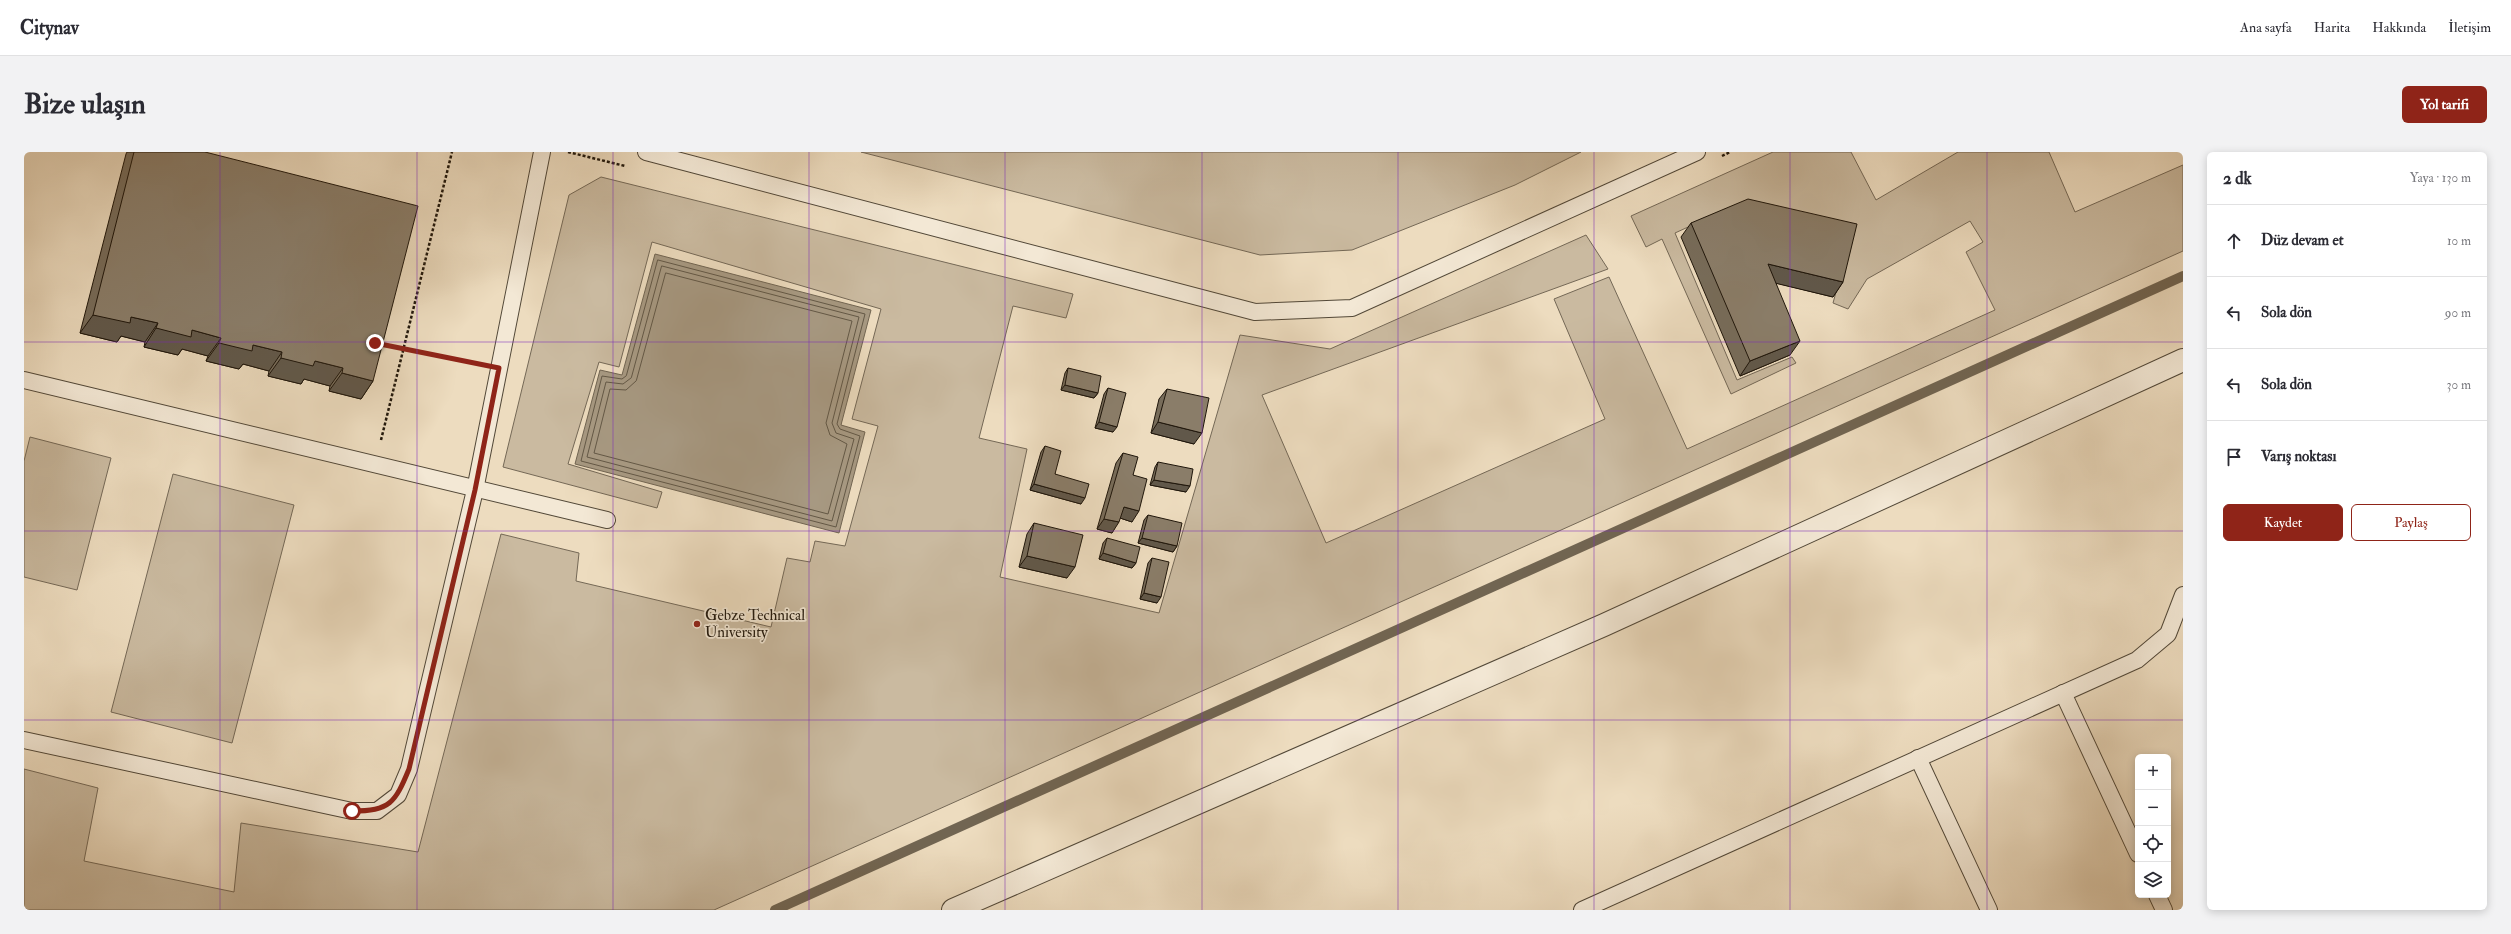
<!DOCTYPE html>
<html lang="tr">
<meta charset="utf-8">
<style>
:root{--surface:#fff;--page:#f2f2f3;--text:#2b2b33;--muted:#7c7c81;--line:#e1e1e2;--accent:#8f2418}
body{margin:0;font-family:"IM FELL Double Pica",serif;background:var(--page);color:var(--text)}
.controls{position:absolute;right:12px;bottom:12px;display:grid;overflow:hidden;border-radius:6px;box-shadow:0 2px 10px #0003}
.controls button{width:36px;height:36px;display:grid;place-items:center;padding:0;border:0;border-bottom:1px solid var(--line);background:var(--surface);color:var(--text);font:20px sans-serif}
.stop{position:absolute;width:12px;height:12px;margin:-9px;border:3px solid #8f2418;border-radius:50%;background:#fff}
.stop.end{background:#8f2418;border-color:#fff;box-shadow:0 1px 4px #0008}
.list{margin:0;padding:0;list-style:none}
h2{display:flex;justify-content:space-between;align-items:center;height:52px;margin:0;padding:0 16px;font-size:17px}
h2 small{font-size:13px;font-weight:400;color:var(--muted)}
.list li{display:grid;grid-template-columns:26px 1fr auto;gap:12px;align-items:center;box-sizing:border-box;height:72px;padding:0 16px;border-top:1px solid var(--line)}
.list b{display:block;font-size:15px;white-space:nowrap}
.list em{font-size:13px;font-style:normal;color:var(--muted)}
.actions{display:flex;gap:8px;padding:12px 16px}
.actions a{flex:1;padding:9px 0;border:1px solid var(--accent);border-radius:6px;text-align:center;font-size:14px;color:var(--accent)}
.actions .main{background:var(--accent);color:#fff}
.icon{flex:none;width:22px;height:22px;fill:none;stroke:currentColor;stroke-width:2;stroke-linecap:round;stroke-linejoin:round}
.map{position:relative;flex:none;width:2159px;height:758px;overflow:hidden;border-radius:6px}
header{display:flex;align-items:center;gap:24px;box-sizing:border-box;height:56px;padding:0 20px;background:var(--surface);border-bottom:1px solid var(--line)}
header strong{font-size:19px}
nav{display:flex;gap:22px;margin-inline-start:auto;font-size:14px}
.intro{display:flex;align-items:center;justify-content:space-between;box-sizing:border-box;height:96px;padding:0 24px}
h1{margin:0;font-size:28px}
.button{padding:10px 18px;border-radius:6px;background:var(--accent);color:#fff;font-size:14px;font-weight:700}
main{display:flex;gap:24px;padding:0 24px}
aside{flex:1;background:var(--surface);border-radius:6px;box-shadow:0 2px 10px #0003}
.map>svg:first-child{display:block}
.green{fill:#cabaa0;stroke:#746856}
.water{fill:#a79982;stroke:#716552}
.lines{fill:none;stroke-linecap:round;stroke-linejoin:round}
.shore{stroke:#635846;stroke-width:1}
.stream{stroke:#716552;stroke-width:10}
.service-casing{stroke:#524838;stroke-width:18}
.minor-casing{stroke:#524838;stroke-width:24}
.path{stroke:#1f160b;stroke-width:2.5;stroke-dasharray:3 2;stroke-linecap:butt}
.service{stroke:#f3e8d5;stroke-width:16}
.minor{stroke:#f3e8d5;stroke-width:22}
.wall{fill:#776c5a;stroke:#1f160b}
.shaded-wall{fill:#61584a;stroke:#1f160b}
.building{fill:#8a7d69;stroke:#1f160b}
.route{stroke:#8f2418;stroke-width:5}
.grid{fill:none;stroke:#7b2cbf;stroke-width:1;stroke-opacity:0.55}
.poi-dot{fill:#8f2418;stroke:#f3e8d5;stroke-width:1.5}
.labels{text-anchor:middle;stroke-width:3.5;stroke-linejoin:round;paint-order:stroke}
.poi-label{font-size:15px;fill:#1f160b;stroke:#f3e8d5;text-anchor:start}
</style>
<header>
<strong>Citynav</strong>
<nav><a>Ana sayfa</a><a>Harita</a><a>Hakkında</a><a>İletişim</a></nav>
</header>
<div class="intro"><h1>Bize ulaşın</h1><a class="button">Yol tarifi</a></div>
<main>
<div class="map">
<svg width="2159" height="758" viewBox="0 0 2159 758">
<rect width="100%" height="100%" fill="#eddcbf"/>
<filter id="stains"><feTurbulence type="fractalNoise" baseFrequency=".005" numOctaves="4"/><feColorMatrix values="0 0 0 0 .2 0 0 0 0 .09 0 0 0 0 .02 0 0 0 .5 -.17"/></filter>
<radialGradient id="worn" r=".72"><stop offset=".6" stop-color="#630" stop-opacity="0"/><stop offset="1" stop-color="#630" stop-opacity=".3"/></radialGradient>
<!-- green -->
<g class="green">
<polygon points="837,0 1557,0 1491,33 1328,98 1236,103"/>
<polygon points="1749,0 1827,0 1852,48 1934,0 2025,0 2051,60 2159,13 2159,99 690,758 0,758 0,617 74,636 60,709 210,740 217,671 394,700 477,382 555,401 552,429 747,475 763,406 786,410 791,389 821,394 854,274 828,267 857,157 628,90 595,215 575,210 544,312 638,340 633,356 479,315 545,43 577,25 1049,142 1042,166 989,154 955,286 1003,297 976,425 1135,461 1216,183 1306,197 1562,83 1584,117 1238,243 1302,391 1581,267 1530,147 1585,125 1663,297 1971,158 1942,100 1959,90 1946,69 1843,127 1824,157 1809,151 1828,83 1710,54 1651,81 1713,228 1768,205 1772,211 1707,242 1638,87 1622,95 1607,64"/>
<polygon points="6,285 87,306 53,438 0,425 0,309"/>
<polygon points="149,322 270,353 208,591 87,560"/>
</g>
<!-- water -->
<polygon class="water" points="631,102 847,158 817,273 841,280 815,381 551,312 576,218 598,223"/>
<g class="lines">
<!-- shore -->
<g class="shore">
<polygon points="634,108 841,162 813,272 816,277 836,284 812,375 557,309 578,224 598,227 602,224"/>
<polygon points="638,114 835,165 808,271 812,281 830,287 808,369 563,305 582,230 599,232 607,226"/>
<polygon points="642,121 828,169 802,271 806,283 823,292 804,362 570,301 586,237 602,238 612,229"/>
</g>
<!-- stream -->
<polyline class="stream" points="751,758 2159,124"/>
<!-- service casing -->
<g class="service-casing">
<g id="service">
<polyline points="622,0 1231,160 1328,156 1673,0"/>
<polyline points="0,228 583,368"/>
<polyline points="2039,541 2114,702"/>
<polyline points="0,588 328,659 353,659 374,643 385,617 451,338 518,0"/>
<polyline points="1894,606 1965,758"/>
<polyline points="2133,743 2140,758"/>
<polyline points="1558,758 2113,508 2144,482 2159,443"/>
</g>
</g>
<!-- minor casing -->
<g class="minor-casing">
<polyline id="minor" points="929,758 1580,473 2159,208"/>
</g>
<!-- path -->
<g class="path">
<polyline points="544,0 601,14"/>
<polyline points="1698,4 1706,0"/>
<polyline points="357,192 450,211"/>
<polyline points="357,288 428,0"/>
</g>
<!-- service -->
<use href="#service" class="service"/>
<!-- minor -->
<use href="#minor" class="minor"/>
</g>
<!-- wall -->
<g class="wall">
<polygon points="103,0 181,0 349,229 337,247 305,239 306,234 280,227 277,232 244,224 245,219 219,212 215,217 182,209 184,204 158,197 154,203 120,195 121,190 97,184 93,190 56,181 102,2"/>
<polygon points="1667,71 1819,130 1809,145 1752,131 1766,203 1716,224 1657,85"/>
<polygon points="1044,216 1074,241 1070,246 1037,238 1041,221"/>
<polygon points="1084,236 1089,280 1071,276 1080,242"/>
<polygon points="1143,237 1170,292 1127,281 1135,247"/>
<polygon points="1021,294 1031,322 1057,352 1006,338 1017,300"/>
<polygon points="1099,301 1109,323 1108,370 1096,366 1088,381 1073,377 1092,311"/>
<polygon points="1134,310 1162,340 1126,333 1131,315"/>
<polygon points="1124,363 1153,394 1149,400 1114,391 1120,368"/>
<polygon points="1010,371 1043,426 995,415 1003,382"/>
<polygon points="1083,386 1112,411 1108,416 1075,407 1079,391"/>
<polygon points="1128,406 1133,451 1116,447 1124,411"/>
</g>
<!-- shaded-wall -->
<g class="shaded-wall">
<polygon points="1744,112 1819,130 1809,145 1734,127"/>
<polygon points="69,163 107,165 134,171 121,190 97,184 93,190 56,181"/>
<polygon points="132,176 168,178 197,186 184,204 158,197 154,203 120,195"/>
<polygon points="1776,189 1766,203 1716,224 1726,209"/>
<polygon points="195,191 229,193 258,200 245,219 219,212 215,217 182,209"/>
<polygon points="257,206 291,209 319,216 306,234 280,227 277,232 244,224"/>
<polygon points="318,221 349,229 337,247 305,239"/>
<polygon points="1041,233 1074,241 1070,246 1037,238"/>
<polygon points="1075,270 1093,275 1089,280 1071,276"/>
<polygon points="1134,270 1178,281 1170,292 1127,281"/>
<polygon points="1130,328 1166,334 1162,340 1126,333"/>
<polygon points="1010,332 1061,346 1057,352 1006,338"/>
<polygon points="1100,355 1115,359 1108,370 1093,365"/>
<polygon points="1080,367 1095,370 1088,381 1073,377"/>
<polygon points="1118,386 1153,394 1149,400 1114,391"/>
<polygon points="1079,401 1112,411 1108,416 1075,407"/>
<polygon points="1003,404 1051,415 1043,426 995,415"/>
<polygon points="1120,441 1137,445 1133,451 1116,447"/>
</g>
<!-- building -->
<g class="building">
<polygon points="110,0 181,0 394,54 349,229 318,221 319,216 291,209 289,214 257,206 258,200 229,193 228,199 195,191 197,186 168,178 167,185 132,176 134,171 107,165 106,171 69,163"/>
<polygon points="1724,47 1833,72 1819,130 1744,112 1776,189 1726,209 1667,71"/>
<polygon points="1044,216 1077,224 1074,241 1041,233"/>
<polygon points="1084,236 1102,241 1093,275 1075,270"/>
<polygon points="1143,237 1185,246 1178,281 1134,270"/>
<polygon points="1021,294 1037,299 1031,322 1065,332 1061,346 1010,332"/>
<polygon points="1099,301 1114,305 1109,323 1123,327 1115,359 1100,355 1095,370 1080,367"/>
<polygon points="1134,310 1169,317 1166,334 1130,328"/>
<polygon points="1124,363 1158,371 1153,394 1118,386"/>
<polygon points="1010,371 1059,383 1051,415 1003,404"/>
<polygon points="1083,386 1116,395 1112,411 1079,401"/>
<polygon points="1128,406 1145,410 1137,445 1120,441"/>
</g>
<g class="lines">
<!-- route -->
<path class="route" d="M328,659C366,659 371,651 385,617L451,338L475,216L351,191"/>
</g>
<!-- grid -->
<path class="grid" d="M196,0V758M393,0V758M589,0V758M785,0V758M981,0V758M1178,0V758M1374,0V758M1570,0V758M1766,0V758M1963,0V758M0,190H2159M0,379H2159M0,568H2159"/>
<!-- markers -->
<circle class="poi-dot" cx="673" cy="472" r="4"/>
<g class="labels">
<!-- poi labels -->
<g class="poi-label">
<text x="681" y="468">Gebze Technical<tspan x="681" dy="17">University</tspan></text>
</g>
</g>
<rect width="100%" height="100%" filter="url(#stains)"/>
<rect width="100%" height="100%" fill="url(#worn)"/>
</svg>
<div class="controls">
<button>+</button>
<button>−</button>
<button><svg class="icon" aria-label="locate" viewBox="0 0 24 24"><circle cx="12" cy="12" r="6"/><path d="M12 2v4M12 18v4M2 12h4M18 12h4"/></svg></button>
<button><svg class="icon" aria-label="layers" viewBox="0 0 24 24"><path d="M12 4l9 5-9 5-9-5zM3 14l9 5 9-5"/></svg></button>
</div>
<div class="stop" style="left:328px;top:659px"></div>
<div class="stop end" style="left:351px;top:191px"></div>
</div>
<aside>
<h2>2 dk<small>Yaya · 130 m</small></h2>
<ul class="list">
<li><svg class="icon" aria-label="ahead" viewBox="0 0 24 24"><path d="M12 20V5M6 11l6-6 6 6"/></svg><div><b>Düz devam et</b></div><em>10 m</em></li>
<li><svg class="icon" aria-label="left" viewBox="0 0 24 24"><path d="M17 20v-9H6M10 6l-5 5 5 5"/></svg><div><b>Sola dön</b></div><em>90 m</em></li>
<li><svg class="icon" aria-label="left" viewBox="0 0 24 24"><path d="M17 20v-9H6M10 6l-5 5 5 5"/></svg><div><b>Sola dön</b></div><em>30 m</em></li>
<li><svg class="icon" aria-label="arrive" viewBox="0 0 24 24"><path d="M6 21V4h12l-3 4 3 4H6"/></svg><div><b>Varış noktası</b></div></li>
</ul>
<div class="actions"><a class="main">Kaydet</a><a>Paylaş</a></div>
</aside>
</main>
